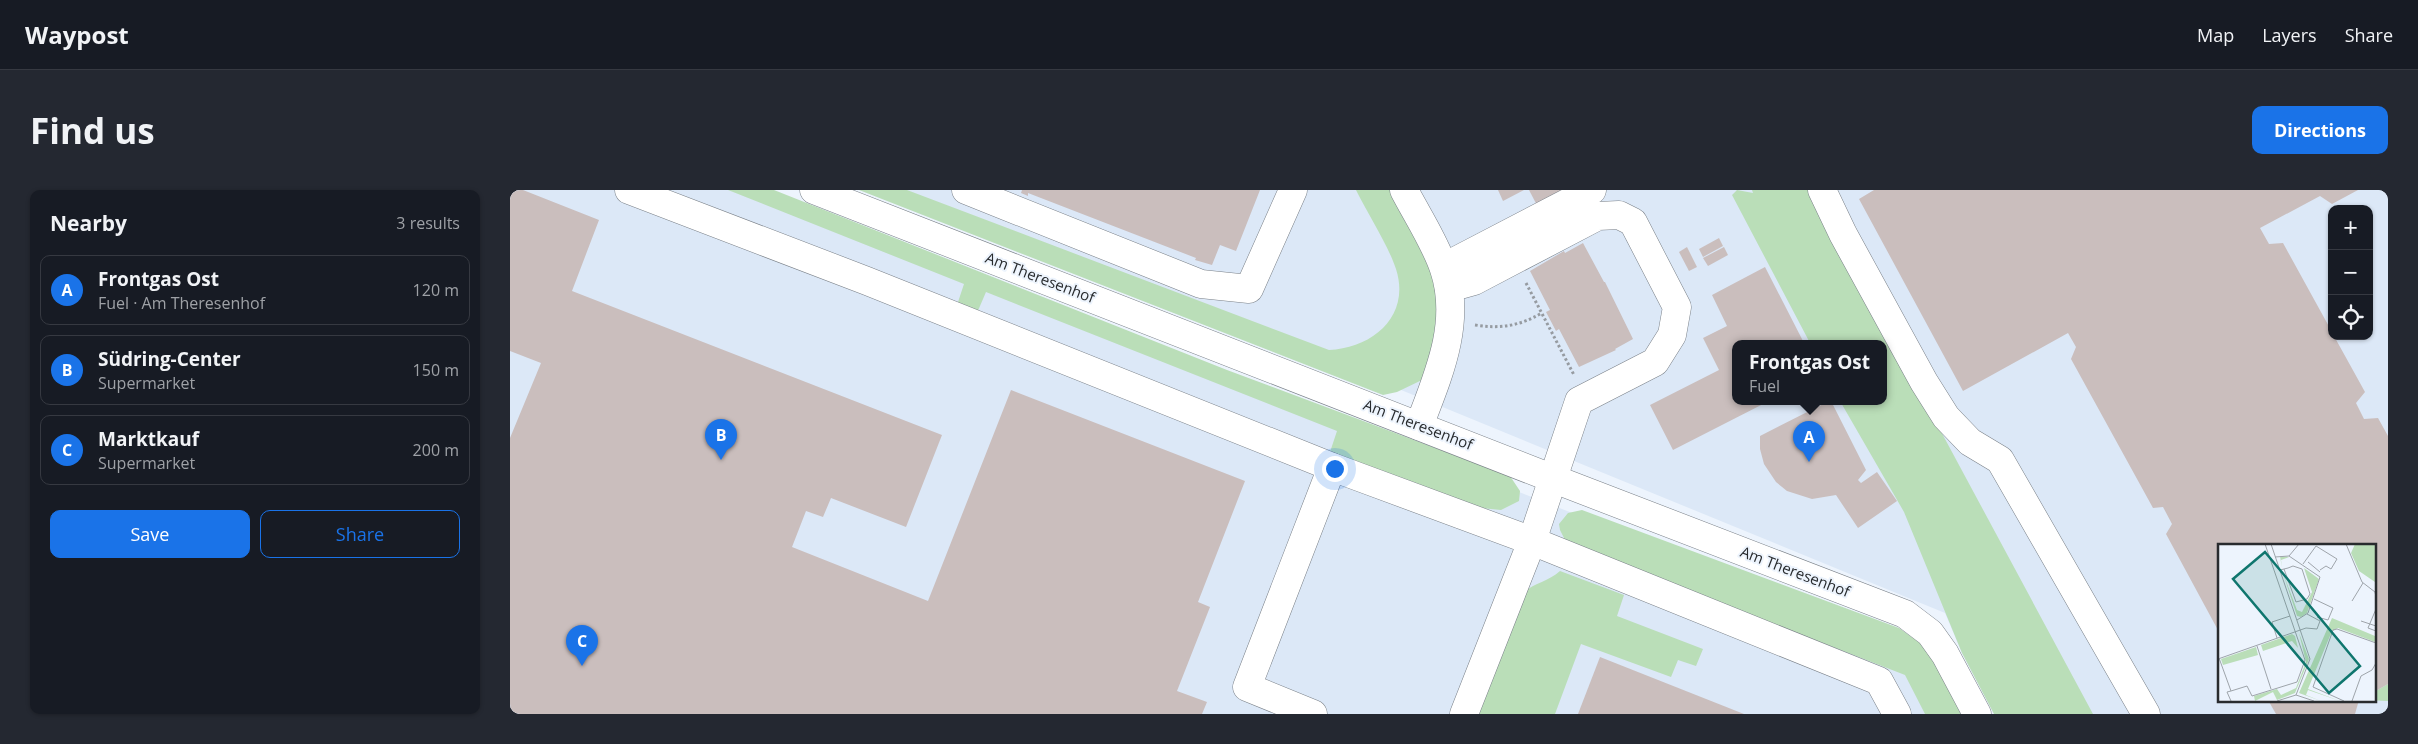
<!DOCTYPE html>
<meta charset="utf-8">
<style>
:root{--surface:#171b24;--page:#242831;--text:#f1f3f6;--muted:#9ea1a6;--line:#363941;--accent:#1a73e8}
body{margin:0;font-family:"Open Sans",sans-serif;background:var(--page);color:var(--text)}
.controls{position:absolute;right:15px;top:15px;display:grid;overflow:hidden;border-radius:10px;box-shadow:0 1px 4px #0004}
.controls button{width:45px;height:45px;display:grid;place-items:center;padding:0;border:0;border-bottom:1px solid var(--line);background:var(--surface);color:var(--text);font:25px sans-serif}
.you{position:absolute;left:824px;top:278px;width:18px;height:18px;margin:-12px;border:4px solid #fff;border-radius:50%;background:#1a73e8;box-shadow:0 0 0 8px #1a73e833}
.badge{display:grid;place-items:center;width:32px;height:32px;border-radius:50%;background:var(--accent);color:#fff;font-size:16px;font-weight:700}
.pin{position:absolute;translate:-50% -41px;filter:drop-shadow(0 1px 2px #0008)}
.pin::after{content:'';position:absolute;top:26px;width:18px;height:15px;background:inherit;clip-path:polygon(0 0,100% 0,50% 100%)}
.popup{position:absolute;left:1222px;top:150px;width:155px;height:65px;box-sizing:border-box;display:grid;place-content:center;border-radius:10px;background:var(--surface);filter:drop-shadow(0 1px 4px #0005);font-size:16px;white-space:nowrap;color:var(--muted)}
.popup b{font-size:19px;color:var(--text)}
.popup::after{content:'';position:absolute;left:50%;top:100%;margin-left:-10px;border:10px solid transparent;border-top-color:var(--surface)}
.list{margin:0;padding:0;list-style:none}
h2{display:flex;justify-content:space-between;align-items:center;height:65px;margin:0;padding:0 20px;font-size:21px}
h2 small{font-size:16px;font-weight:400;color:var(--muted)}
.list li{display:grid;grid-template-columns:32px 1fr auto;gap:15px;align-items:center;box-sizing:border-box;height:70px;margin:0 10px 10px;padding:0 10px;border:1px solid var(--line);border-radius:10px}
.list b{display:block;font-size:19px;white-space:nowrap}
.list p{margin:0;font-size:16px;white-space:nowrap;color:var(--muted)}
.list em{font-size:16px;font-style:normal;color:var(--muted)}
.actions{display:flex;gap:10px;padding:15px 20px}
.actions a{flex:1;padding:11px 0;border:1px solid var(--accent);border-radius:10px;text-align:center;font-size:18px;color:var(--accent)}
.actions .main{background:var(--accent);color:#fff}
.icon{flex:none;width:28px;height:28px;fill:none;stroke:currentColor;stroke-width:2;stroke-linecap:round;stroke-linejoin:round}
.map{position:relative;flex:none;width:1878px;height:524px;overflow:hidden;border-radius:10px}
header{display:flex;align-items:center;gap:30px;box-sizing:border-box;height:70px;padding:0 25px;background:var(--surface);border-bottom:1px solid var(--line)}
header strong{font-size:24px}
nav{display:flex;gap:28px;margin-inline-start:auto;font-size:18px}
.intro{display:flex;align-items:center;justify-content:space-between;box-sizing:border-box;height:120px;padding:0 30px}
h1{margin:0;font-size:35px}
.button{padding:12px 22px;border-radius:10px;background:var(--accent);color:#fff;font-size:18px;font-weight:700}
main{display:flex;gap:30px;padding:0 30px}
aside{flex:1;background:var(--surface);border-radius:10px;box-shadow:0 1px 4px #0004}
.map>svg:first-child{display:block}
.built{fill:#dce8f7;fill-rule:evenodd}
.green{fill:#badeb8}
.building{fill:#cabebd}
.lines{fill:none;stroke-linecap:round;stroke-linejoin:round}
.minor-casing{stroke:#7a8088;stroke-width:29}
.path{stroke:#969ba1;stroke-width:3;stroke-dasharray:2.5 2.5;stroke-linecap:butt}
.minor{stroke:#fff;stroke-width:28}
.labels{text-anchor:middle;stroke-width:4;stroke-linejoin:round;paint-order:stroke}
.street-label{font-size:15px;fill:#282b2e;stroke:#edf4fd}
.inset-road{fill:none;stroke:#9ea4aa;stroke-width:1}
.view{fill:#0f766e;fill-opacity:0.15;stroke:#0f766e;stroke-width:2.5}
.inset-edge{fill:none;stroke:#282b2e;stroke-width:2.5}
</style>
<header>
<strong>Waypost</strong>
<nav><a>Map</a><a>Layers</a><a>Share</a></nav>
</header>
<div class="intro"><h1>Find us</h1><a class="button">Directions</a></div>
<main>
<aside>
<h2>Nearby<small>3 results</small></h2>
<ul class="list">
<li><span class="badge">A</span><div><b>Frontgas Ost</b><p>Fuel · Am Theresenhof</p></div><em>120 m</em></li>
<li><span class="badge">B</span><div><b>Südring-Center</b><p>Supermarket</p></div><em>150 m</em></li>
<li><span class="badge">C</span><div><b>Marktkauf</b><p>Supermarket</p></div><em>200 m</em></li>
</ul>
<div class="actions"><a class="main">Save</a><a>Share</a></div>
</aside>
<div class="map">
<svg width="1878" height="524" viewBox="0 0 1878 524">
<rect width="100%" height="100%" fill="#edf4fd"/>
<!-- built -->
<g class="built">
<polygon points="0,0 242,0 1372,445 1436,524 0,524"/>
<path d="M377,0H1878V524H1484L1452,463L1435,423L857,186ZM1822,19H1859V146H1822ZM1225,153H1373V211H1225ZM1709,355H1864V510H1709Z"/>
</g>
<!-- green -->
<g class="green">
<polygon points="218,0 264,0 717,180 1000,286 1010,301 1009,311 991,320 971,318 820,262 827,241 476,102 467,123 447,115 454,94"/>
<path d="M349,0H397L819,160C863,158 901,126 886,79C878,55 858,24 846,0H882L927,88L932,130L912,190L887,202L873,205Z"/>
<polygon points="1227,0 1243,3 1242,0 1301,0 1583,524 1484,524 1452,463 1394,322 1330,211 1373,211 1373,153 1300,153 1222,5"/>
<polygon points="1072,320 1389,438 1416,457 1451,524 1415,524 1395,485 1057,354 1050,340 1049,334 1058,323"/>
<path d="M1050,381L1114,405L1107,426L1193,459L1186,476L1168,470L1161,487L1071,454L1045,524H967L1012,404C1023,393 1038,392 1050,381Z"/>
<polygon points="1878,494 1878,511 1851,510 1864,510 1864,502"/>
</g>
<!-- building -->
<g class="building">
<polygon points="0,0 13,0 89,30 62,101 432,245 396,337 321,308 313,327 296,321 282,357 418,411 501,200 735,291 688,412 700,417 667,501 697,512 692,524 0,524 0,248 31,173 0,161"/>
<polygon points="512,0 750,0 726,61 710,55 702,75 685,70 686,68 518,3 518,6 511,3"/>
<polygon points="988,0 1014,0 993,11"/>
<polygon points="1019,0 1071,0 1030,21"/>
<polygon points="1364,0 1848,0 1822,14 1810,6 1750,38 1759,54 1773,53 1822,142 1822,146 1824,146 1855,202 1846,213 1854,229 1868,228 1878,246 1878,494 1864,502 1864,355 1709,355 1709,442 1656,344 1662,334 1653,317 1643,318 1561,169 1566,157 1558,143 1453,201 1349,9"/>
<polygon points="1209,48 1213,56 1193,67 1189,59"/>
<polygon points="1073,53 1094,92 1095,92 1123,149 1105,159 1106,160 1069,177 1049,139 1046,141 1036,122 1040,120 1020,81 1054,61 1055,63"/>
<polygon points="1177,57 1187,77 1179,81 1169,62"/>
<polygon points="1214,57 1218,65 1198,76 1193,68"/>
<polygon points="1255,77 1294,153 1225,153 1225,211 1259,211 1163,260 1140,215 1209,180 1193,148 1217,136 1202,105"/>
<polygon points="1319,211 1321,211 1356,280 1348,290 1351,293 1367,282 1387,311 1348,338 1326,305 1302,309 1277,301 1266,292 1254,274 1250,259 1250,246"/>
<polygon points="1090,467 1234,524 1068,524"/>
<polygon points="1758,510 1849,510 1845,524 1766,524"/>
</g>
<g class="lines">
<!-- minor casing -->
<g class="minor-casing">
<g id="minor">
<polyline points="119,0 357,91 822,277 1022,351 1369,491 1387,524"/>
<polyline points="304,0 1044,289 1395,424 1420,443 1435,464 1467,524"/>
<polyline points="456,0 691,94 739,99 783,0"/>
<path d="M894,0C907,25 925,52 934,79C952,133 928,186 909,236"/>
<polyline points="1312,0 1333,44 1414,192 1436,227 1460,252 1490,270 1636,524"/>
<polyline points="934,77 1082,0"/>
<polyline points="939,98 964,91 1088,26 1109,25 1123,32 1167,117 1162,145 1145,172 1069,211 1022,351 954,524"/>
<polyline points="803,524 737,497 822,277"/>
</g>
</g>
<!-- path -->
<g class="path">
<polyline points="1016,93 1064,185"/>
<path d="M965,135C991,139 1009,136 1032,123"/>
</g>
<!-- minor -->
<use href="#minor" class="minor"/>
</g>
<g class="labels">
<!-- street labels -->
<g class="street-label">
<text transform="translate(530 88) rotate(21)" y="5">Am Theresenhof</text>
<text transform="translate(908 235) rotate(21)" y="5">Am Theresenhof</text>
<text transform="translate(1285 382) rotate(21)" y="5">Am Theresenhof</text>
</g>
</g>
<!-- overview -->
<g transform="translate(1708 354)">
<rect width="158" height="158" fill="#edf4fd"/>
<path d="M137,0H157V38L141,27L133,9ZM62,12L71,13L101,35L89,69L83,73L79,72L65,29L79,66L84,68L94,48L86,24L71,13L63,16L64,24ZM114,74L157,92V98L120,84L114,87L90,145L122,157L90,146L88,151L103,157L81,149ZM81,89L91,115L77,149L59,156L55,148L37,157L36,152L59,145L63,151L78,144L88,118ZM74,90L77,92L80,104L74,97L45,107L43,101ZM38,103L40,111L5,121L3,115Z" fill="#badeb8"/>
<path class="inset-road" d="M53,0L92,115L78,151M128,0L144,38L157,48L158,53M71,12L81,0M57,13L71,12L102,33L90,69L79,76M90,18L102,28M85,20L98,2L119,15L113,25L108,22L102,26M62,26L70,24L75,22L84,25L92,50L89,55L78,58L66,25M96,55L115,64L110,76L99,73M134,57L145,39M158,65L150,84L158,87M143,77L158,82M59,94L54,78L72,72M39,102L53,145M1,114L13,147L9,148L13,157M0,115L88,84L99,85L102,77L89,70M13,147L29,142L34,152L79,138L87,116L47,0M59,157L78,151L96,157M126,157L95,143L115,86L119,85L158,99M134,157L143,132L154,126L158,119"/>
<path class="view" d="M47,8L142,122L111,149L15,35Z"/>
<rect width="158" height="158" class="inset-edge"/>
</g>
</svg>
<div class="controls">
<button>+</button>
<button>−</button>
<button><svg class="icon" aria-label="locate" viewBox="0 0 24 24"><circle cx="12" cy="12" r="6"/><path d="M12 2v4M12 18v4M2 12h4M18 12h4"/></svg></button>
</div>
<div class="you"></div>
<div class="pin badge" style="left:1299px;top:272px">A</div>
<div class="popup"><b>Frontgas Ost</b>Fuel</div>
<div class="pin badge" style="left:211px;top:270px">B</div>
<div class="pin badge" style="left:72px;top:476px">C</div>
</div>
</main>
